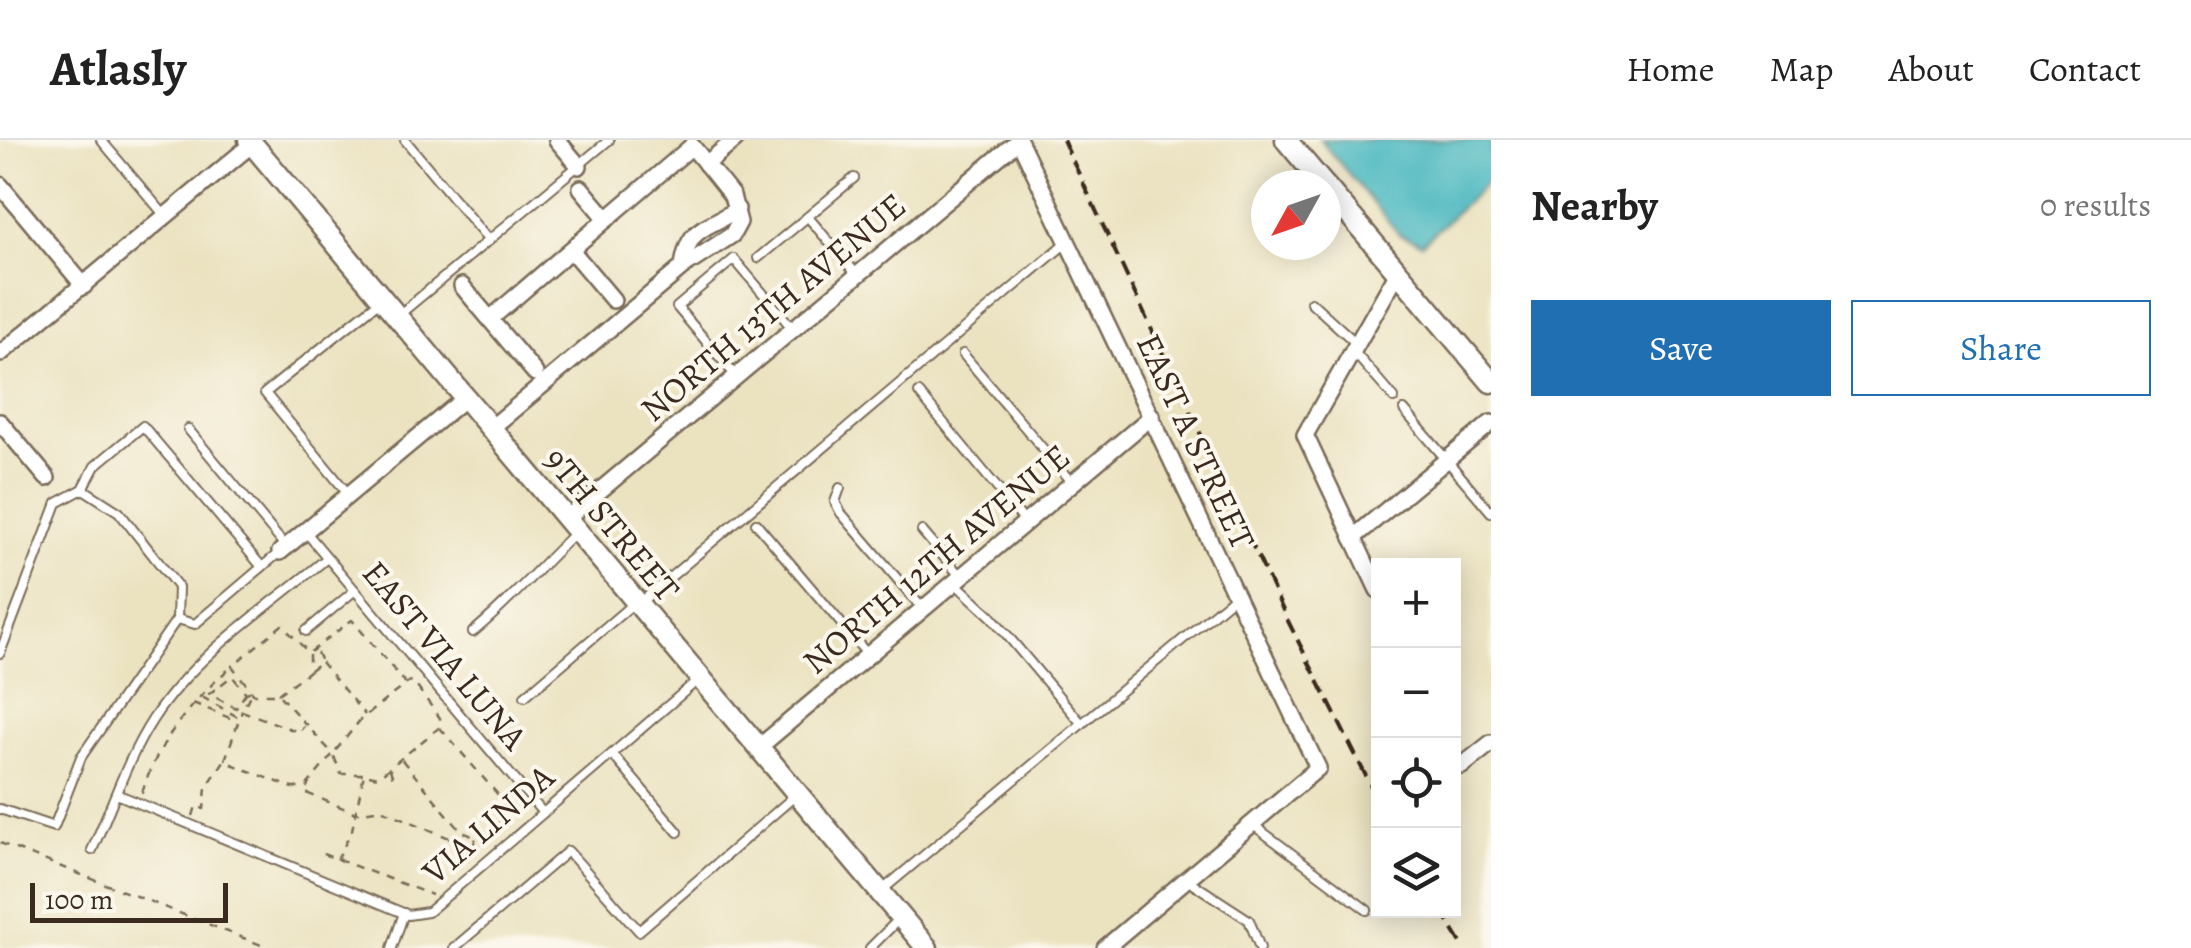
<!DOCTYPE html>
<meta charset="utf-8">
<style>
:root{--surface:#fff;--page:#f6f6f6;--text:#222;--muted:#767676;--line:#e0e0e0;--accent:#1f6fb2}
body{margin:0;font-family:Alegreya,serif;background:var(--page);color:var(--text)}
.controls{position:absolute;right:30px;bottom:30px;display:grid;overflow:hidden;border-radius:0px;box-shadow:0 5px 25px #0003}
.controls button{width:90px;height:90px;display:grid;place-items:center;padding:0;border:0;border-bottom:2px solid var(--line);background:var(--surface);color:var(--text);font:50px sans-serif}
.compass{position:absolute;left:1251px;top:30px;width:90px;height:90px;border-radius:50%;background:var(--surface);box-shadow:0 5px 25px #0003;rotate:230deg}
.scale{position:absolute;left:30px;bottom:25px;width:198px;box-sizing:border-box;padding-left:10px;border:5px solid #3b2a1e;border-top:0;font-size:28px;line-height:35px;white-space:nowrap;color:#3b2a1e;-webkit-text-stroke:8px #fbf7ec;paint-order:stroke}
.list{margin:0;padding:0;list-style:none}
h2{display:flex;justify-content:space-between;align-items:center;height:130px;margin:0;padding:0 40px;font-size:42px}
h2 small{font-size:32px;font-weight:400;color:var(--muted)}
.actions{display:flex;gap:20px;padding:30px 40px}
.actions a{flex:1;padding:22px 0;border:2px solid var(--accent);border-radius:0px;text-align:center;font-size:35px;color:var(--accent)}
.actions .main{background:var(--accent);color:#fff}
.icon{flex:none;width:55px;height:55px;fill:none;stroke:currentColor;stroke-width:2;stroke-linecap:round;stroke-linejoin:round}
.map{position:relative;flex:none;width:1491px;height:808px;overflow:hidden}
header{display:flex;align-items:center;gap:60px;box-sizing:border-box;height:140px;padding:0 50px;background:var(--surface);border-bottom:2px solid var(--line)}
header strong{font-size:48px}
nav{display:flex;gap:55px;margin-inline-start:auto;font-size:35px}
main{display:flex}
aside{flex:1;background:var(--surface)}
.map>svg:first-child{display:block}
.water{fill:#49b8c0;stroke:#42716f;stroke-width:2.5}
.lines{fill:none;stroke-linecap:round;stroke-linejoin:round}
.service-casing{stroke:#796a57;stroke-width:12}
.minor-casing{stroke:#796a57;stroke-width:20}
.tertiary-casing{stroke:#796a57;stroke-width:25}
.path{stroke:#796a57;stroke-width:2.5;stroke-dasharray:8 8;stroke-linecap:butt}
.service{stroke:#fff;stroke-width:8}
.minor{stroke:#fff;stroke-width:15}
.tertiary{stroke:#fff;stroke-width:20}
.rail{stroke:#3b2a1e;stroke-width:4;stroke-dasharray:15 8;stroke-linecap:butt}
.labels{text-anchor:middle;stroke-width:8;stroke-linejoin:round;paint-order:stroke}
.street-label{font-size:35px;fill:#3b2a1e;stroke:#fbf7ec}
</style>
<header>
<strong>Atlasly</strong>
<nav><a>Home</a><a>Map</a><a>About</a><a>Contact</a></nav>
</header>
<main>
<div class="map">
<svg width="1491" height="808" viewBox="0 0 1491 808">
<rect width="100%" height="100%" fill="#fbf7ec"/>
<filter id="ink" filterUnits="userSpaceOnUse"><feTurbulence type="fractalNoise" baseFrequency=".01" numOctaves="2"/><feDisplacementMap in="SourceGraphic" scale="20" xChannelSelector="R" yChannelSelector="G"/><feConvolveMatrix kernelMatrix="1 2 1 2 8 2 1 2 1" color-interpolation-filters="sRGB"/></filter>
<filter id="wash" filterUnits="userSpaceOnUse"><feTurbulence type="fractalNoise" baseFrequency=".0048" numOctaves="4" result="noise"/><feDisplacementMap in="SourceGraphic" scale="40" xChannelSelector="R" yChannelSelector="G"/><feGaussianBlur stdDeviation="2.25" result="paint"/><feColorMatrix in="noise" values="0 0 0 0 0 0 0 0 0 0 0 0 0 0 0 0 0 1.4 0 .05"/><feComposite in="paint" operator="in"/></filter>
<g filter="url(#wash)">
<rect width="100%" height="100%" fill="#ebe2c0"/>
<!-- water -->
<polygon class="water" points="1320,0 1491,0 1491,39 1422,104 1399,94"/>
</g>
<g filter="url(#ink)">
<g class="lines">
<!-- service casing -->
<g class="service-casing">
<g id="service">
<polyline points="101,0 166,77"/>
<polyline points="405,0 489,101"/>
<polyline points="808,77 858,136"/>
<polyline points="758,118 854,38"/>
<polyline points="1311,162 1357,204"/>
<polyline points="400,174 609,0"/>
<polyline points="1353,211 1394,258"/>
<polyline points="963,214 1072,343"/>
<polyline points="735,235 677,167 734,119 793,189"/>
<polyline points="919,253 1026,383"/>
<polyline points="1404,270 1491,372"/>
<polyline points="188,289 286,407"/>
<polyline points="840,348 835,362 841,373 923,469"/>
<polyline points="83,349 95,326 143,286 262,427 280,412"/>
<polyline points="349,355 265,253 381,160"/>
<polyline points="756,383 868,515"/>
<polyline points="305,391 543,673"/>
<polyline points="922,391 961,437"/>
<polyline points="955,443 991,476 1082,584"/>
<polyline points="641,462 1066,103"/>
<polyline points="177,479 195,484 262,427"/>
<polyline points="306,491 354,451"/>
<path d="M473,492C511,461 540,426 576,392"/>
<polyline points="0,513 57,363 83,349 119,372 178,447 177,479 81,617 54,687 0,669"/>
<polyline points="525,556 635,462"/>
<polyline points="612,614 678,692"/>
<polyline points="119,655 408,775 428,772 699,539"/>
<polyline points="1252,684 1367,770"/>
<path d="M92,710C112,666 127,619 153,579C195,514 269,467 327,418"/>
<polyline points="1186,739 1249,780 1260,808"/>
<polyline points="880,752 1236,455"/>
<polyline points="392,808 404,773"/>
<polyline points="454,808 568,711 639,791 797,654"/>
<polyline points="870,808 901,777"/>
</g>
</g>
<!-- minor casing -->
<g class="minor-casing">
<g id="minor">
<polyline points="557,0 579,26"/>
<polyline points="706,24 735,0"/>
<polyline points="0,45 84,146"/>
<polyline points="581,48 607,79"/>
<polyline points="571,110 613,160"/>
<path d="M683,127C688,85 705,91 737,69"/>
<polyline points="462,146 535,233"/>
<polyline points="0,214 252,4"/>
<polyline points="0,282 47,338"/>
<polyline points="490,289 683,127 732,95 739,82 732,56 692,6 490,179"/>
<polyline points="566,379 1019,0 1318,628 1105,808"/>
<polyline points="1353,398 1491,283"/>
<polyline points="280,412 465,258"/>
<polyline points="1378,450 1305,295 1398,132"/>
<polyline points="758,608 1152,276"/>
<polyline points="1462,626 1491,603"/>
</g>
</g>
<!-- tertiary casing -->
<g class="tertiary-casing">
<g id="tertiary">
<polyline points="249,0 927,808"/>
<polyline points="1286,0 1324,45"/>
<polyline points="1326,47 1491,242"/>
</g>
</g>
<!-- path -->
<g class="path">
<polyline points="321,522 365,575"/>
<polyline points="310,530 321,522 316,510"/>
<polyline points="406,544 352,480 309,513 282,485 232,526 254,554 278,554 333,614 308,644 306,653 356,673 381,669 473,708"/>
<polyline points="246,553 236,568 209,554 232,536 246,553 252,551 242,571 299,592 304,586"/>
<polyline points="278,554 309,531 309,514"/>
<polyline points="202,557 238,577"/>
<polyline points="193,563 237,581"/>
<polyline points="440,588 513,672 480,698"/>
<polyline points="225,620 242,571"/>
<polyline points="402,620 461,691 476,698"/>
<polyline points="390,629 394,642"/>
<path d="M142,653C158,601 191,562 231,527"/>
<polyline points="193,676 196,666 204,669 206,648 224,621 293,648 308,647"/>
<polyline points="0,703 269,808"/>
<polyline points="323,714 432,755"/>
<polyline points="337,720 352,690 364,634 378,637 440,587 440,578 414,543 410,541 361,579 333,614 341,634 364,634"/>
<polyline points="467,721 476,698 485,706"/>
</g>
<!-- service -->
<use href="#service" class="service"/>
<!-- minor -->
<use href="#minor" class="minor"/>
<!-- tertiary -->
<use href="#tertiary" class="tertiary"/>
<!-- rail -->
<g class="rail">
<polyline points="1063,0 1288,481 1378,660"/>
<polyline points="1441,770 1464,808"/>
</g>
</g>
</g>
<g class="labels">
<!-- street labels -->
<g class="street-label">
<text transform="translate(773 167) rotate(-40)" y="12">NORTH 13TH AVENUE</text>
<text transform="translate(1196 301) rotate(65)" y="12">EAST A STREET</text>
<text transform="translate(612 384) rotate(50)" y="12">9TH STREET</text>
<text transform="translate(936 419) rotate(-40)" y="12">NORTH 12TH AVENUE</text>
<text transform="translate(445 515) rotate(50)" y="12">EAST VIA LUNA</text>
<text transform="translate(488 684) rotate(-41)" y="12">VIA LINDA</text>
</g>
</g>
</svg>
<div class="controls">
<button>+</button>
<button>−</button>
<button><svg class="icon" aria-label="locate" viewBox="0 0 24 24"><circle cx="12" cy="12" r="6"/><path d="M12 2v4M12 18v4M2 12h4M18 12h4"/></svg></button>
<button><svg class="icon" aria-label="layers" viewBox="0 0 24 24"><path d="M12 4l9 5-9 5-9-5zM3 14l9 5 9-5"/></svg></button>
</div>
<svg class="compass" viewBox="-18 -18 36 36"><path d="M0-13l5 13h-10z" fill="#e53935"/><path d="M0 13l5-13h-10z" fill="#767676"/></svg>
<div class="scale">100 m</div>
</div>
<aside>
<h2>Nearby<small>0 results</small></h2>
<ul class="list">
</ul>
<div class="actions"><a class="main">Save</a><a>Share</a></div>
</aside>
</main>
